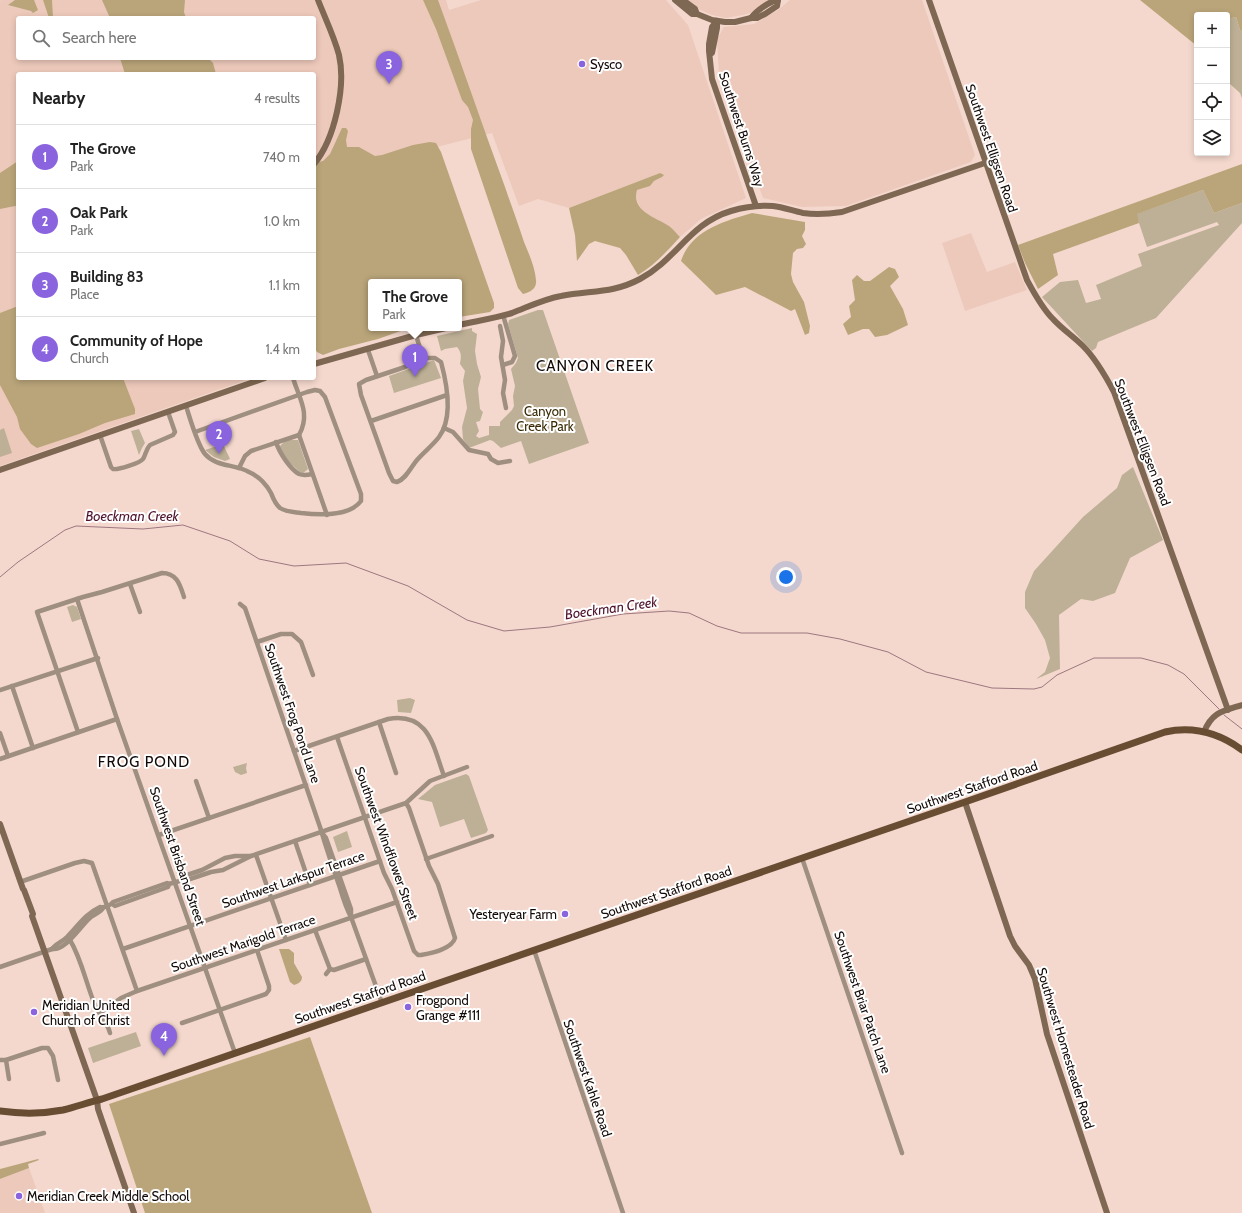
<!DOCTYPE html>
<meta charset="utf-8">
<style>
:root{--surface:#fff;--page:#f2f2f2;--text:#222;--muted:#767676;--line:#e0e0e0;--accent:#8a63de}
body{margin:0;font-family:Cabin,sans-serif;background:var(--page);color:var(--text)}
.controls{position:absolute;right:12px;top:12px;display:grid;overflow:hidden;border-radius:4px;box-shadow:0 2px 6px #0003}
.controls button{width:36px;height:36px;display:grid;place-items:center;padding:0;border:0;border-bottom:1px solid var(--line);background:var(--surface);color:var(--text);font:20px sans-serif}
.you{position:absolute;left:786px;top:577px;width:14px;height:14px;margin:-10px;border:3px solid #fff;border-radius:50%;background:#1a73e8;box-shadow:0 0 0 6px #1a73e833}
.badge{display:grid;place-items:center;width:26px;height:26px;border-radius:50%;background:var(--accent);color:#fff;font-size:13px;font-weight:700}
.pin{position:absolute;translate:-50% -33px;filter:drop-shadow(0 1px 2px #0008)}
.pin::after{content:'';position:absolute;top:21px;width:14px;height:12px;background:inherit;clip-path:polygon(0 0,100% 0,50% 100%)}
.popup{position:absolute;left:368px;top:279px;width:94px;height:52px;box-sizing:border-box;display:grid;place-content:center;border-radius:4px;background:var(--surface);filter:drop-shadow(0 1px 3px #0005);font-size:13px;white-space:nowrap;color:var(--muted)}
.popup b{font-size:15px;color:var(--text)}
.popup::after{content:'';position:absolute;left:50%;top:100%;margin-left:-8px;border:8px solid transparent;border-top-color:var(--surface)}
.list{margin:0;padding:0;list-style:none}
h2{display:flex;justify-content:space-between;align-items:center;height:52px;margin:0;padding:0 16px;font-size:17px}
h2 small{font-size:13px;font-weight:400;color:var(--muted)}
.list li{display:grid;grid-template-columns:26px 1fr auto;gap:12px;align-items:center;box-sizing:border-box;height:64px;padding:0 16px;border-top:1px solid var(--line)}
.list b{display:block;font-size:15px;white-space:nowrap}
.list p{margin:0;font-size:13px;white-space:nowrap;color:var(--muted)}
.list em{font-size:13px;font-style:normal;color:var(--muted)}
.icon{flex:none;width:22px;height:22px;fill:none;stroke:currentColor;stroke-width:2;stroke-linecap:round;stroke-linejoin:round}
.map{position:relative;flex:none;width:1242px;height:1213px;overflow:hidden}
.search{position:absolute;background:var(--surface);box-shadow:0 2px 6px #0003;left:16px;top:16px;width:300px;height:44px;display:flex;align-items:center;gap:10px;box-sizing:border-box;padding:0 14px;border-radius:4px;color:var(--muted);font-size:15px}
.panel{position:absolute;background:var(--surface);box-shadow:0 2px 6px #0003;left:16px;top:72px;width:300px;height:308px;border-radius:4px}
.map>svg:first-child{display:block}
.built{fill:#edc9bb;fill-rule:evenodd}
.green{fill:#bdb096}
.forest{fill:#baa57a}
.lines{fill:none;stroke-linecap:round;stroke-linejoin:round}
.stream{stroke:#9d7780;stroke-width:1}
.street{stroke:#9f8f80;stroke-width:4.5}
.secondary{stroke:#7f6853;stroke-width:6}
.primary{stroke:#694d33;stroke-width:7}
.poi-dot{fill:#8a63de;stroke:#fff;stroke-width:1.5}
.labels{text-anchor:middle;stroke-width:4;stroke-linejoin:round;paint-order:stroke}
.poi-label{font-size:13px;fill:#120906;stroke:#fff;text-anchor:start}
.street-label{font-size:13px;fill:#120906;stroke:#fff}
.park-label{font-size:13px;fill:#392904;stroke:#fff}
.water-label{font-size:14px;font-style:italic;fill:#4f132c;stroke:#fff}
.quarter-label{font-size:15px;letter-spacing:1px;fill:#120906;stroke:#fff}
</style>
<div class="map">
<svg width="1242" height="1213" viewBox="0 0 1242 1213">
<rect width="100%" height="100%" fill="#f4d8cd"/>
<!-- built -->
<g class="built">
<path d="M1,0H446L449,10L481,0H666L688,25L746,198L701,219L680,237L670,227L642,211L637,201L636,195L637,190L650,186L654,181L662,177L660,173L569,208L538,199L519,206L492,133L314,178V74H18V378H252L0,466V1ZM18,18H314V58H18Z"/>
<polygon points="686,0 770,0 757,10 750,13 743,15 726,18 712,15 698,9"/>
<polygon points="790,0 922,0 975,155 971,162 846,206 802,207 763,198 719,75 717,39 724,27 754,24 778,10"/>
<polygon points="971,233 987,272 1015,262 1027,290 965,311 942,243"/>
<polygon points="29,1168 45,1213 0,1213 0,1179"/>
</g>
<!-- green -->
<g class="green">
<polygon points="1236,17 1240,30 1242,30 1242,98 1240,93 1230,84 1227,85 1227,19"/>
<polygon points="1203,190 1214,213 1242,203 1242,223 1156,318 1098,342 1096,348 1092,351 1042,297 1060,282 1078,280 1086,303 1101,299 1096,285 1142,266 1138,254 1219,225 1217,222 1147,247 1136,214"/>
<path d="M538,310H543L589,443L529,464L521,441L501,448L493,441L490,440L469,448L463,439L462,427L467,408L463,381L465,371L460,364C461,357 462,353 457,347L445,349L441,351L437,336L472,328V331L477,334L475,351L477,364L481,377L478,389L480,409L483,412L480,421L476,422L479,431L476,436L479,438L489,435V426H500V422L512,410L514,406L513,396L515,386L511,369L516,363L518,358L508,324L509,320Z"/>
<polygon points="434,360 441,378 394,393 389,376"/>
<polygon points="4,428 12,453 0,457 0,430"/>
<polygon points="139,429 145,443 142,448 139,455 131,431"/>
<polygon points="286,440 298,440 308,469 302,474 288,461 279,447"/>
<polygon points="223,444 230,459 225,461 214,457 205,450"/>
<polygon points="1133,467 1163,540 1130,558 1115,593 1093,601 1081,599 1059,615 1060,669 1036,679 1045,672 1050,658 1045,640 1036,624 1025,608 1025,592 1034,571 1083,517 1117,488 1122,475"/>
<polygon points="73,605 77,607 81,619 72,622 67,607"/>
<polygon points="410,698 415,700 411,713 398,712 397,700"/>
<polygon points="247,763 246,768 247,773 241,775 235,772 233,767"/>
<polygon points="466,774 469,776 488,830 486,833 471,838 464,819 440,827 432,802 418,799 435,785"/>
<polygon points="347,831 352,847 338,852 333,837"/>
<polygon points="136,1032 141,1046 93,1063 88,1048"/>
</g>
<!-- forest -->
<g class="forest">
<polygon points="15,0 34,0 38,10 33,13 31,11 8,5"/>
<polygon points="43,0 52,0 53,18 49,18"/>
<polygon points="102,0 185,0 184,12 186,18 110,18"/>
<path d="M423,0H438C461,62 482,125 505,187C511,205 518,223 524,242C529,254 535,267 536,280C537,288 531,292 523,294L518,288L471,149V129L473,120L468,107L462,100L436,29Z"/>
<polygon points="1140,0 1242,0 1242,30 1240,30 1236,17 1227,19 1227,15 1197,15 1197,46"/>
<polygon points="120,58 208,58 213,63 216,74 125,74"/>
<polygon points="342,128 346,128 348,131 346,140 347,147 359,147 375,156 382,155 413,145 430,142 436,143 441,152 494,303 494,308 490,312 459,317 459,282 371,282 371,328 409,328 378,339 339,349 323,355 317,352 314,346 314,163 323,161 330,154"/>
<polygon points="18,161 18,207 15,206 0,209 0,173"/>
<polygon points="1242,164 1242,203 1214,213 1203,190 1137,214 1139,223 1053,254 1058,275 1038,289 1025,263 1018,245"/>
<path d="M660,173L664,175L662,177L654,181L650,186L637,190C631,211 655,217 669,226C673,229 677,234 680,237C667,251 655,265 638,275L626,255L620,248L595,241L589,244L577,261L575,235L569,208Z"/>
<path d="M752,213L805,222V230L802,236L806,244L803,248L797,249L793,253L791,274L793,282L804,302L810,326L809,333L805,335L795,309L791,311L745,287L716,295L681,261C691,230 725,221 752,213Z"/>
<polygon points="889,267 895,269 899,277 890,286 903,309 908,325 887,335 875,337 869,329 863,329 848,335 843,324 851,317 849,306 855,300 852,280 857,275 864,281 870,281"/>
<polygon points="18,306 18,378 123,378 135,409 135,414 105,423 79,434 37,448 31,444 20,429 17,417 0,385 0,313"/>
<path d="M279,949H289L294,953V963L302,977C302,982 298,984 294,985L290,982Z"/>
<polygon points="310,1037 372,1213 145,1213 109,1104"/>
<polygon points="38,1159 39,1160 28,1164 29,1168 0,1179 0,1169"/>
</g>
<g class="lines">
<!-- stream -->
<g class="stream">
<polyline points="0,577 18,562 65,530 76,526 143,529 183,525 230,541 259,559 294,566 346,563 408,586 467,620 504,631 550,627 623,614 669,611 689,613 717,626 741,633 807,633 840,639 888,652 926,672 992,688 1034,689 1042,687 1057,675 1094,658 1141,658 1168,665 1184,674 1219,709"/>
<polyline points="1224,715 1242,729"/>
</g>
<!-- street -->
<g class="street">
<polyline points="500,326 503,341 501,357 505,380 503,393 506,408"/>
<polyline points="416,335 423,358"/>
<polyline points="368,350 377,376"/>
<path d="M423,358H435L441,362C447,384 453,418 439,437C433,445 424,452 417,460C411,467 406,479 397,482L393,481L389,473L361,395L359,384L366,380L405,367Z"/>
<polyline points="503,365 512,362 515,356 503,315"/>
<path d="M293,378C299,398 311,414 299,435"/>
<path d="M186,406C190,418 197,444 205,454C216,467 235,464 249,472C258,476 266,484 271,493C273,498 275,504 280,508C286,512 294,512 301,513C318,515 349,517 361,501V494L325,397L320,391L315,390L307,392L195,432"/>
<polyline points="371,421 447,395"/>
<polyline points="444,428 453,432 469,450 488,454 491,459 498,463 510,461"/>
<path d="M100,435L111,467L113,469C118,470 140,463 143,459C146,454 146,449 150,445L173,435L175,432L168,412"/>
<polyline points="299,435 327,515"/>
<path d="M276,442C279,452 290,469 299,474C304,476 308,475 312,474"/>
<polyline points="239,468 245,456 251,451 299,435"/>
<polyline points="130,584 140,612"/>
<polyline points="77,599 117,719 235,1053"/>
<path d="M240,604L245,608L320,827C326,847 333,868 340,888C343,898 346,908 351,917V909L326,838L322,833"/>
<polyline points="257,642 281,634 292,634 301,642 313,675"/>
<polyline points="12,686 33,748"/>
<polyline points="0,690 98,658"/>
<polyline points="379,722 396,773"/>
<path d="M78,732L37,612L83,597L102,592L162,573C177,573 180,585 184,597"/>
<polyline points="0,733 8,756"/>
<path d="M337,737L384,873L392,889L414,951L418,955H421C432,953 452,949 455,938L438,884L429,866L409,808L406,803"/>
<path d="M294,751L388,719C429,712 433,746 444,776"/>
<polyline points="0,759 117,719"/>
<polyline points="196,781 209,818"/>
<polyline points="159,835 306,785"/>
<polyline points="295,841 310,885"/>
<polyline points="256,855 286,940"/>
<polyline points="802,858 902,1153"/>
<polyline points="426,859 492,836"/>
<polyline points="183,880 187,875 202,870 225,858 235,856 251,856"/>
<polyline points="20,882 75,863 84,861 92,863 137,991"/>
<polyline points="112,904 115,906 168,887 169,884"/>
<polyline points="351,917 382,1003"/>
<polyline points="315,930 330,969 334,970 366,959"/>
<path d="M70,940C82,960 86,984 95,1005C100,1016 107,1021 110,1033"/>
<path d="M52,949C55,944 62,942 67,937C78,926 85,914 100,907C104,908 110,906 113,902L167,883L169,884L183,880H187L211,872L223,870L251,856L406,803L430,781L467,767"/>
<polyline points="123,949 380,861"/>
<polyline points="534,950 623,1213"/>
<path d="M0,967L52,949C66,951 80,926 91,917C95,914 101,912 103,908"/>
<polyline points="326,974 330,969"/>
<polyline points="100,1013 121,998 137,991 397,902"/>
<polyline points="182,1023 266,994 269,990 269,986 257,950"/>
<polyline points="0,1060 6,1060 42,1048 48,1048 53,1056 58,1080"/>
<polyline points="6,1060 9,1079"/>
<polyline points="0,1144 44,1133"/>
</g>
<!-- secondary -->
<g class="secondary">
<polyline points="675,0 692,14 697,14 712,20 725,22 735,22 751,18 757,18 765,14 777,6 778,0"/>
<polyline points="683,0 695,9 697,14"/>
<path d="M929,0L1027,280C1034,293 1042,308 1053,319C1062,329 1073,336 1083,346C1096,359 1105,375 1114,392L1228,710"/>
<path d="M751,18C756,11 770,1 778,0"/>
<polyline points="717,21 712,27 709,44 709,51 712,79 756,206"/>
<polyline points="712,53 717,28 717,21"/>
<path d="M314,164C335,139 346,86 339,55C334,36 325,18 318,0"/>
<path d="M459,325C477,321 495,318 512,313C528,307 544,299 561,296C590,290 612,294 640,279C676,260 690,223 731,211C744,207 759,205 773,206C783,207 793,211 803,213C816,215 829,214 842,212L985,163"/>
<polyline points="314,364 416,335 446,328"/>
<polyline points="0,470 265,378"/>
<path d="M1204,732C1212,712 1223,711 1242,705"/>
<polyline points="965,802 1010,936 1015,946 1029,965 1035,979 1047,1034 1107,1213"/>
<polyline points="0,824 23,889 24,890 33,914 32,916 97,1100 98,1109 134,1213"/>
</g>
<!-- primary -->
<path class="primary" d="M0,1111C21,1114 42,1114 63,1110C76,1107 89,1102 102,1099L965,802L1165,732C1193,726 1219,733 1242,750"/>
</g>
<!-- markers -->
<g class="poi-dot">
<circle cx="582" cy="64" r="4"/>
<circle cx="565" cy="914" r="4"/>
<circle cx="408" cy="1007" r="4"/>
<circle cx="34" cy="1012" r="4"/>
<circle cx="19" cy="1196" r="4"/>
</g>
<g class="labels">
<!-- poi labels -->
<g class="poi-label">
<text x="590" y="69">Sysco</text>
<text x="557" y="919" text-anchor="end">Yesteryear Farm</text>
<text x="416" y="1005">Frogpond<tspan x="416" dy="15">Grange #111</tspan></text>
<text x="42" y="1010">Meridian United<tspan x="42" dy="15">Church of Christ</tspan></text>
<text x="27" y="1201">Meridian Creek Middle School</text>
</g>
<!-- street labels -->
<g class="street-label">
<text transform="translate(742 129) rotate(72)" y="5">Southwest Burns Way</text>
<text transform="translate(992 148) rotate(71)" y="5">Southwest Elligsen Road</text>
<text transform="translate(1143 442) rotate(69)" y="5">Southwest Elligsen Road</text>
<text transform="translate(293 713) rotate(71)" y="5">Southwest Frog Pond Lane</text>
<text transform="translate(972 787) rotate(-19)" y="5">Southwest Stafford Road</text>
<text transform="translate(387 843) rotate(70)" y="5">Southwest Windflower Street</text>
<text transform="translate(178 856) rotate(71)" y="5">Southwest Brisband Street</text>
<text transform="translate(293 879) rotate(-19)" y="5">Southwest Larkspur Terrace</text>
<text transform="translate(666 892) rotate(-19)" y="5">Southwest Stafford Road</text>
<text transform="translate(243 943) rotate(-19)" y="5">Southwest Marigold Terrace</text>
<text transform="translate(360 997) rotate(-19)" y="5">Southwest Stafford Road</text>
<text transform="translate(863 1002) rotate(71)" y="5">Southwest Briar Patch Lane</text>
<text transform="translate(1066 1048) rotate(73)" y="5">Southwest Homesteader Road</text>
<text transform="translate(588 1078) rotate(71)" y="5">Southwest Kahle Road</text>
</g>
<!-- park labels -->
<g class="park-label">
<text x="545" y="416">Canyon<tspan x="545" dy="15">Creek Park</tspan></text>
</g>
<!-- water labels -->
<g class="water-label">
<text x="132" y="521">Boeckman Creek</text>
<text transform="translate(611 608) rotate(-8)" y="5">Boeckman Creek</text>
</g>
<!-- quarter labels -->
<g class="quarter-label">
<text x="595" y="371">CANYON CREEK</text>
<text x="144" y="767">FROG POND</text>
</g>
</g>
</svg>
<div class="controls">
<button>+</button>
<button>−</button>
<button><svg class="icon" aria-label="locate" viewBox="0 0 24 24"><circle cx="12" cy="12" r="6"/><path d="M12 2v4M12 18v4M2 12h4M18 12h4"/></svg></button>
<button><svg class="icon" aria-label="layers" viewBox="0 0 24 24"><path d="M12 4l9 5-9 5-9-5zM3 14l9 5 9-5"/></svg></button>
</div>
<div class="you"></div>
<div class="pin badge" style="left:415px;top:377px">1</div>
<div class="popup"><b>The Grove</b>Park</div>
<div class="pin badge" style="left:219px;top:454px">2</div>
<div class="pin badge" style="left:389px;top:84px">3</div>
<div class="pin badge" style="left:164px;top:1056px">4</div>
<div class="search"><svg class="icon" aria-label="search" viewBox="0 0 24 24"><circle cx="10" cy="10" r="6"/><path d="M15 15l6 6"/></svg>Search here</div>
<section class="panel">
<h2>Nearby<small>4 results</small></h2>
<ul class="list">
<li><span class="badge">1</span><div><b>The Grove</b><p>Park</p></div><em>740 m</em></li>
<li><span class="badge">2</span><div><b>Oak Park</b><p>Park</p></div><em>1.0 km</em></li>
<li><span class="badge">3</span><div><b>Building 83</b><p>Place</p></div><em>1.1 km</em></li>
<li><span class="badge">4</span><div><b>Community of Hope</b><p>Church</p></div><em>1.4 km</em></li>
</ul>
</section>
</div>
